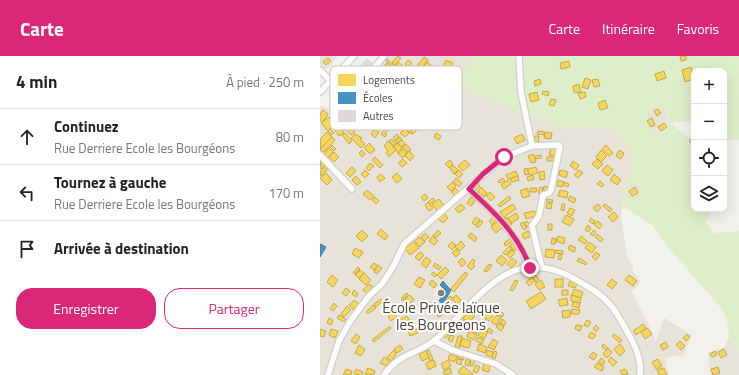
<!DOCTYPE html>
<html lang="fr">
<meta charset="utf-8">
<style>
:root{--surface:#fff;--page:#f2f2f2;--text:#222;--muted:#767676;--line:#e0e0e0;--accent:#db2777}
body{margin:0;font-family:"Titillium Web",sans-serif;background:var(--page);color:var(--text)}
.controls{position:absolute;right:12px;top:12px;display:grid;overflow:hidden;border-radius:8px;box-shadow:0 4px 16px #0002}
.controls button{width:36px;height:36px;display:grid;place-items:center;padding:0;border:0;border-bottom:1px solid var(--line);background:var(--surface);color:var(--text);font:20px sans-serif}
.stop{position:absolute;width:12px;height:12px;margin:-9px;border:3px solid #db2777;border-radius:50%;background:#fff}
.stop.end{background:#db2777;border-color:#fff;box-shadow:0 1px 4px #0008}
.list{margin:0;padding:0;list-style:none}
h2{display:flex;justify-content:space-between;align-items:center;height:52px;margin:0;padding:0 16px;font-size:17px}
h2 small{font-size:13px;font-weight:400;color:var(--muted)}
.list li{display:grid;grid-template-columns:26px 1fr auto;gap:12px;align-items:center;box-sizing:border-box;height:56px;padding:0 16px;border-top:1px solid var(--line)}
.list b{display:block;font-size:15px;white-space:nowrap}
.list p{margin:0;font-size:13px;white-space:nowrap;color:var(--muted)}
.list em{font-size:13px;font-style:normal;color:var(--muted)}
.actions{display:flex;gap:8px;padding:12px 16px}
.actions a{flex:1;padding:9px 0;border:1px solid var(--accent);border-radius:16px;text-align:center;font-size:14px;color:var(--accent)}
.actions .main{background:var(--accent);color:#fff}
.icon{flex:none;width:22px;height:22px;fill:none;stroke:currentColor;stroke-width:2;stroke-linecap:round;stroke-linejoin:round}
.map{position:relative;flex:none;width:419px;height:319px;overflow:hidden}
header{display:flex;align-items:center;gap:24px;box-sizing:border-box;height:56px;padding:0 20px;background:var(--accent);color:#fff}
header strong{font-size:19px}
nav{display:flex;gap:22px;margin-inline-start:auto;font-size:14px}
main{display:flex}
aside{flex:1;background:var(--surface)}
.map>svg:first-child{display:block}
.residential{fill:#e7e3d8}
.education{fill:#f0ecdd}
.green{fill:#deeec9;fill-rule:evenodd}
.homes{fill:#f6d55c;stroke:#c2a951}
.schools{fill:#4393c3;stroke:#457b99}
.building{fill:#dcdad3;stroke:#dad8d1}
.lines{fill:none;stroke-linecap:round;stroke-linejoin:round}
.minor-casing{stroke:#d0cfc9;stroke-width:8}
.minor{stroke:#fdfdfc;stroke-width:5.5}
.route{stroke:#db2777;stroke-width:5}
.poi-dot{fill:#848075;stroke:#fff;stroke-width:1.5}
.labels{text-anchor:middle;stroke-width:4;stroke-linejoin:round;paint-order:stroke}
.poi-label{font-size:15px;fill:#494336;stroke:#fff}
.key{fill:#fff;stroke:#c8c7c3;stroke-width:1}
.key-label{font-size:11px;fill:#494336}
</style>
<header>
<strong>Carte</strong>
<nav><a>Carte</a><a>Itinéraire</a><a>Favoris</a></nav>
</header>
<main>
<aside>
<h2>4 min<small>À pied · 250 m</small></h2>
<ul class="list">
<li><svg class="icon" aria-label="ahead" viewBox="0 0 24 24"><path d="M12 20V5M6 11l6-6 6 6"/></svg><div><b>Continuez</b><p>Rue Derriere Ecole les Bourgéons</p></div><em>80 m</em></li>
<li><svg class="icon" aria-label="left" viewBox="0 0 24 24"><path d="M17 20v-9H6M10 6l-5 5 5 5"/></svg><div><b>Tournez à gauche</b><p>Rue Derriere Ecole les Bourgéons</p></div><em>170 m</em></li>
<li><svg class="icon" aria-label="arrive" viewBox="0 0 24 24"><path d="M6 21V4h12l-3 4 3 4H6"/></svg><div><b>Arrivée à destination</b></div></li>
</ul>
<div class="actions"><a class="main">Enregistrer</a><a>Partager</a></div>
</aside>
<div class="map">
<svg width="419" height="319" viewBox="0 0 419 319">
<rect width="100%" height="100%" fill="#f2f1eb"/>
<!-- residential -->
<g class="residential">
<polygon points="0,0 17,0 12,9 6,13 0,13"/>
<polygon points="60,0 154,0 136,28 197,55 214,59 232,67 243,70 294,72 314,103 305,127 301,159 307,201 314,211 312,214 321,226 312,236 336,284 344,262 372,279 364,299 345,302 349,319 0,319 0,50 7,52 12,58 16,60 23,36 17,19 24,16 33,24 38,24 46,19"/>
<polygon points="337,49 343,51 346,56 349,66 347,73 336,78 327,72 325,65 329,53"/>
<polygon points="374,78 374,99 366,88 368,81"/>
<circle cx="314" cy="136" r="8"/>
<polygon points="409,281 416,294 419,294 419,319 390,319 388,297 404,291"/>
</g>
<!-- education -->
<polygon class="education" points="123,223 131,234 123,248 112,240"/>
<!-- green -->
<path class="green" d="M154,0H419V84H404V15H374V65L350,67L368,81L366,88L374,99V153H394L385,166L394,177L419,175V294H416L409,281L407,263L401,252L347,190L333,170L302,150L305,127L314,103L294,72L243,70L232,67L214,59L197,55L136,28ZM337,49C346,51 352,65 347,73L336,78C324,73 325,64 329,53ZM314,127L321,132V139L315,144L309,143L306,135L309,130Z"/>
<!-- homes -->
<g class="homes">
<polygon points="78,0 81,2 75,9 72,6"/>
<polygon points="360,0 366,0 366,4 361,5"/>
<polygon points="104,1 108,4 101,13 97,10"/>
<polygon points="8,2 11,5 6,9 3,6"/>
<polygon points="67,3 74,9 73,11 66,5"/>
<polygon points="88,4 92,7 88,11 85,8"/>
<polygon points="126,4 133,7 130,14 123,11"/>
<polygon points="249,5 250,11 241,13 240,7"/>
<polygon points="78,6 83,10 80,13 76,9"/>
<polygon points="107,6 112,10 109,15 103,11"/>
<polygon points="67,7 73,13 68,18 62,12"/>
<polygon points="371,11 374,23 365,26 362,14"/>
<polygon points="344,15 346,22 337,25 335,18"/>
<polygon points="265,22 271,24 268,33 262,31"/>
<polygon points="220,23 221,28 215,30 214,25"/>
<polygon points="278,23 280,30 274,31 272,24"/>
<polygon points="259,28 261,36 254,37 253,30"/>
<polygon points="223,35 229,36 228,40 222,38"/>
<polygon points="217,36 219,44 211,46 209,38"/>
<polygon points="265,36 266,41 260,43 258,37"/>
<polygon points="231,43 236,44 234,50 229,49"/>
<polygon points="285,44 288,52 280,54 278,47"/>
<polygon points="338,53 341,57 337,60 334,55"/>
<polygon points="3,54 8,58 3,66 0,64 0,58"/>
<polygon points="9,61 15,68 8,75 1,67"/>
<polygon points="332,62 335,69 331,71 327,65"/>
<polygon points="20,66 26,72 24,75 18,68"/>
<polygon points="344,67 347,71 341,75 338,71"/>
<polygon points="98,68 100,71 93,78 91,75"/>
<polygon points="29,70 35,76 31,79 26,74"/>
<polygon points="86,70 92,77 91,78 85,72"/>
<polygon points="19,71 24,77 19,80 15,75"/>
<polygon points="67,71 69,73 65,78 67,79 65,81 61,78"/>
<polygon points="10,73 14,77 11,79 8,75"/>
<polygon points="55,73 59,76 55,82 51,78"/>
<polygon points="85,73 89,77 85,81 80,77"/>
<polygon points="218,75 224,76 224,79 217,78"/>
<polygon points="7,76 12,81 1,93 0,83"/>
<polygon points="225,76 232,77 231,83 224,82"/>
<polygon points="25,77 32,85 29,88 22,79"/>
<polygon points="116,77 121,80 119,84 114,81"/>
<polygon points="35,78 42,82 40,83 45,88 41,92 31,82"/>
<polygon points="77,78 79,81 75,85 73,82"/>
<polygon points="202,78 205,84 197,88 194,82"/>
<polygon points="215,80 219,80 218,88 214,87"/>
<polygon points="12,81 15,84 4,96 0,93"/>
<polygon points="80,81 82,83 77,87 75,85"/>
<polygon points="374,81 374,85 372,88 369,85"/>
<polygon points="71,83 76,88 74,90 69,85"/>
<polygon points="82,84 85,88 81,91 78,87"/>
<polygon points="68,85 76,94 69,101 66,97 68,95 64,90"/>
<polygon points="49,87 55,94 50,98 44,92"/>
<polygon points="77,87 82,92 78,97 74,91"/>
<polygon points="86,88 91,94 88,96 82,91"/>
<polygon points="12,89 16,93 14,95 10,91"/>
<polygon points="286,89 293,97 289,100 282,93"/>
<polygon points="9,92 13,96 8,102 4,98"/>
<polygon points="231,92 237,93 236,100 229,99"/>
<polygon points="82,93 87,97 83,102 78,98"/>
<polygon points="42,94 45,98 42,101 39,97"/>
<polygon points="281,94 287,100 281,106 276,101"/>
<polygon points="299,94 304,97 301,103 296,100"/>
<polygon points="89,95 94,100 90,105 85,100"/>
<polygon points="14,96 19,101 14,106 9,101"/>
<polygon points="213,98 216,106 211,107 208,100"/>
<polygon points="221,99 221,102 215,103 215,100"/>
<polygon points="55,101 63,109 60,112 52,104"/>
<rect x="227" y="101" width="8" height="4"/>
<polygon points="83,103 87,107 82,111 78,107"/>
<polygon points="277,103 283,108 278,113 272,108"/>
<polygon points="130,104 133,108 129,112 125,108"/>
<polygon points="145,104 150,109 143,115 138,110"/>
<polygon points="1,105 6,109 1,113 0,112"/>
<polygon points="253,105 259,109 256,114 250,110"/>
<polygon points="50,107 54,110 49,115 46,112"/>
<polygon points="6,109 7,114 1,120 0,116"/>
<polygon points="133,109 138,114 134,118 130,113"/>
<polygon points="287,109 293,114 288,120 282,115"/>
<polygon points="32,111 36,115 30,121 26,117"/>
<polygon points="216,111 218,117 209,119 208,113"/>
<polygon points="207,112 209,118 205,119 204,113"/>
<polygon points="45,114 49,118 45,122 41,118"/>
<polygon points="139,114 143,118 139,122 135,118"/>
<polygon points="240,114 248,116 246,122 239,119"/>
<polygon points="259,114 263,117 258,122 254,119"/>
<polygon points="196,115 198,120 188,123 186,119"/>
<polygon points="224,115 225,123 220,124 219,116"/>
<polygon points="6,117 12,124 7,129 0,122"/>
<polygon points="77,117 82,123 77,127 72,121"/>
<polygon points="61,118 65,122 60,126 57,121"/>
<polygon points="294,118 301,124 297,129 290,124"/>
<polygon points="213,119 214,123 208,125 207,121"/>
<polygon points="36,120 41,126 37,129 32,124"/>
<polygon points="198,120 199,124 192,126 190,123"/>
<polygon points="136,122 142,127 139,131 133,126"/>
<polygon points="183,122 185,125 179,127 178,125"/>
<polygon points="188,124 191,128 184,133 181,129"/>
<polygon points="238,124 244,126 242,131 237,130"/>
<polygon points="280,125 284,129 282,131 277,128"/>
<polygon points="133,126 136,130 131,135 127,131"/>
<polygon points="244,126 249,128 248,131 243,129"/>
<polygon points="158,128 160,130 156,134 154,132"/>
<polygon points="224,130 230,132 230,135 223,134"/>
<polygon points="161,131 167,137 164,141 158,136"/>
<polygon points="220,131 223,132 221,138 218,137"/>
<polygon points="315,131 318,137 312,140 309,135"/>
<polygon points="135,132 140,137 136,141 131,136"/>
<polygon points="207,132 210,140 203,142 200,135"/>
<polygon points="210,132 217,132 216,136 210,136"/>
<polygon points="47,134 54,140 50,144 43,138"/>
<polygon points="240,134 248,136 247,142 238,140"/>
<polygon points="170,136 175,141 171,145 166,140"/>
<polygon points="105,138 108,142 104,145 101,141"/>
<polygon points="189,140 191,143 180,151 178,149"/>
<polygon points="250,140 256,143 254,147 248,144"/>
<polygon points="55,141 59,145 56,148 52,144"/>
<polygon points="151,141 156,144 151,150 147,147"/>
<polygon points="113,142 115,144 110,148 108,146"/>
<polygon points="119,143 125,151 118,156 112,148"/>
<polygon points="226,143 233,144 232,147 226,145"/>
<polygon points="108,146 113,152 109,155 105,149"/>
<polygon points="227,147 232,148 231,153 226,152"/>
<polygon points="141,148 145,152 139,157 135,153"/>
<polygon points="193,148 196,153 184,161 180,156"/>
<polygon points="242,148 245,148 244,155 241,154"/>
<polygon points="278,148 281,152 277,156 273,152"/>
<polygon points="285,148 292,153 290,156 283,150"/>
<polygon points="250,152 255,154 252,160 247,157"/>
<polygon points="215,155 216,160 206,163 204,157"/>
<polygon points="294,156 298,161 293,166 288,161"/>
<polygon points="124,157 128,162 123,167 118,163"/>
<polygon points="196,157 199,162 192,167 188,162"/>
<polygon points="175,159 178,163 172,169 169,165"/>
<polygon points="246,159 254,163 250,170 242,166"/>
<polygon points="156,161 160,164 155,169 152,167"/>
<polygon points="186,161 192,168 190,170 184,163"/>
<polygon points="271,162 275,165 273,168 269,165"/>
<polygon points="161,164 163,166 158,172 156,170"/>
<polygon points="178,165 183,171 176,177 171,171"/>
<polygon points="207,165 210,169 207,171 204,167"/>
<polygon points="278,165 282,169 279,173 274,168"/>
<polygon points="203,166 207,172 204,174 200,168"/>
<rect x="228" y="168" width="4" height="6"/>
<polygon points="268,169 271,172 268,176 265,174"/>
<polygon points="61,173 68,180 65,184 57,178"/>
<polygon points="42,174 48,180 42,186 36,180"/>
<polygon points="118,174 121,177 116,182 113,180"/>
<polygon points="274,174 276,176 273,180 270,178"/>
<polygon points="208,175 211,180 204,183 202,178"/>
<polygon points="105,177 109,181 104,185 101,181"/>
<polygon points="151,177 157,182 155,186 148,180"/>
<polygon points="277,178 283,183 281,186 275,181"/>
<polygon points="113,180 118,185 114,189 109,185"/>
<polygon points="238,180 245,182 244,188 236,185"/>
<polygon points="261,180 267,185 265,188 258,184"/>
<polygon points="99,181 105,186 100,191 95,185"/>
<polygon points="192,181 194,184 185,190 184,187"/>
<polygon points="232,182 236,183 235,188 231,188"/>
<polygon points="93,185 99,192 90,199 85,193"/>
<polygon points="141,185 145,190 140,195 135,191"/>
<polygon points="196,185 200,191 194,195 190,189"/>
<polygon points="132,186 136,189 132,194 128,190"/>
<polygon points="269,186 276,191 272,197 265,192"/>
<polygon points="250,189 256,192 254,196 248,193"/>
<polygon points="189,190 192,193 185,199 183,197"/>
<polygon points="35,192 43,196 39,202 32,198"/>
<polygon points="136,193 140,197 136,201 132,197"/>
<polygon points="226,193 235,194 234,202 225,201"/>
<polygon points="192,194 195,197 190,202 187,199"/>
<polygon points="236,194 243,195 243,198 235,197"/>
<polygon points="100,196 104,199 99,205 95,201"/>
<polygon points="276,196 280,199 276,204 272,201"/>
<polygon points="239,198 242,199 241,204 238,203"/>
<polygon points="181,199 187,204 182,210 176,205"/>
<polygon points="106,201 111,205 106,212 101,208"/>
<polygon points="142,202 146,207 142,211 138,206"/>
<polygon points="192,202 197,206 191,212 187,208"/>
<polygon points="259,202 267,207 266,209 257,205"/>
<polygon points="153,203 155,205 153,208 155,210 151,214 147,210"/>
<polygon points="54,207 58,210 54,214 50,211"/>
<polygon points="115,207 121,211 119,214 113,210"/>
<polygon points="169,208 172,209 167,216 164,215"/>
<polygon points="58,209 62,212 57,218 54,216"/>
<polygon points="38,211 40,213 35,218 33,217"/>
<polygon points="125,211 129,215 121,223 117,219"/>
<polygon points="40,214 44,217 39,222 35,219"/>
<polygon points="113,216 117,219 115,221 111,218"/>
<polygon points="145,216 148,218 134,236 131,233"/>
<polygon points="44,217 51,224 46,229 39,223"/>
<polygon points="12,219 18,224 13,231 7,226"/>
<polygon points="215,219 219,223 216,226 212,221"/>
<polygon points="309,219 317,225 313,230 305,224"/>
<polygon points="99,221 105,224 100,232 94,228"/>
<polygon points="212,221 215,225 209,230 206,226"/>
<rect x="235" y="223" width="8" height="8"/>
<polygon points="292,223 297,227 292,233 287,229"/>
<polygon points="112,224 117,228 114,232 109,228"/>
<polygon points="195,224 198,225 193,235 190,234"/>
<polygon points="221,224 225,231 219,234 215,228"/>
<polygon points="250,225 257,228 255,232 248,230"/>
<polygon points="49,228 53,231 47,238 43,234"/>
<polygon points="26,232 30,235 26,240 22,237"/>
<polygon points="254,233 263,236 261,242 252,239"/>
<polygon points="34,234 38,238 36,241 32,238"/>
<rect x="242" y="234" width="6" height="5"/>
<polygon points="221,236 226,243 211,253 206,245"/>
<polygon points="86,237 88,238 83,245 81,243"/>
<polygon points="89,239 94,243 90,248 85,244"/>
<polygon points="136,239 141,244 137,248 132,243"/>
<polygon points="251,239 261,242 260,247 251,245"/>
<polygon points="130,240 133,242 127,250 124,248"/>
<polygon points="247,242 248,249 240,250 238,244"/>
<polygon points="61,243 63,245 56,251 54,248"/>
<polygon points="34,244 39,248 34,254 29,249"/>
<polygon points="253,246 260,247 259,252 252,250"/>
<polygon points="14,247 17,250 13,255 10,253"/>
<polygon points="53,249 56,252 48,258 46,256"/>
<polygon points="123,249 127,252 120,261 117,260"/>
<polygon points="27,250 31,254 24,261 21,258"/>
<polygon points="159,250 164,255 159,259 154,255"/>
<polygon points="252,253 260,254 259,258 251,258"/>
<polygon points="178,254 184,258 182,261 176,257"/>
<polygon points="250,254 250,261 243,262 242,255"/>
<polygon points="149,255 155,260 148,268 143,262"/>
<polygon points="74,256 77,261 71,265 68,261"/>
<polygon points="168,256 173,260 169,265 163,261"/>
<polygon points="19,259 26,263 24,266 17,262"/>
<polygon points="177,259 181,262 176,269 171,266"/>
<polygon points="87,260 91,266 83,270 79,264"/>
<polygon points="9,262 13,264 11,269 7,267"/>
<polygon points="141,262 146,266 144,269 139,265"/>
<polygon points="182,263 186,266 184,270 180,267"/>
<polygon points="267,264 271,266 268,271 264,269"/>
<polygon points="179,267 184,271 181,275 176,271"/>
<polygon points="323,268 326,272 316,279 313,275"/>
<polygon points="153,269 159,273 156,278 150,275"/>
<polygon points="256,269 262,270 260,275 255,273"/>
<polygon points="276,269 279,272 276,276 273,273"/>
<polygon points="70,270 71,272 54,286 52,284"/>
<polygon points="96,272 98,277 90,280 88,276"/>
<polygon points="169,272 173,275 171,278 167,275"/>
<polygon points="327,272 332,278 325,283 321,276"/>
<polygon points="0,273 6,275 4,281 0,280"/>
<polygon points="11,273 18,275 15,282 9,279"/>
<polygon points="163,273 168,276 164,283 158,279"/>
<polygon points="126,274 130,277 126,282 122,280"/>
<polygon points="149,275 157,279 154,284 147,281"/>
<polygon points="271,276 276,279 273,283 268,281"/>
<polygon points="36,278 40,281 36,288 31,285"/>
<polygon points="294,278 302,284 300,287 292,280"/>
<polygon points="367,278 370,281 366,285 363,282"/>
<polygon points="130,279 134,280 132,286 128,284"/>
<polygon points="138,280 142,280 139,292 135,291"/>
<polygon points="158,281 164,284 162,288 156,285"/>
<polygon points="142,282 151,285 149,292 140,290"/>
<polygon points="173,283 178,286 174,294 168,291"/>
<polygon points="360,285 365,290 361,294 356,289"/>
<polygon points="346,286 348,291 343,294 340,289"/>
<polygon points="159,288 167,291 165,297 157,294"/>
<polygon points="283,288 288,292 286,294 282,291"/>
<polygon points="300,288 305,295 300,300 294,293"/>
<polygon points="39,289 45,293 41,300 35,297"/>
<polygon points="80,289 83,293 77,297 74,293"/>
<polygon points="288,292 292,296 287,302 283,298"/>
<polygon points="404,293 407,299 401,302 398,296"/>
<polygon points="74,294 76,298 72,305 67,301"/>
<polygon points="109,294 113,303 110,305 106,295"/>
<polygon points="167,294 173,296 172,301 166,299"/>
<polygon points="106,295 109,302 102,305 99,298"/>
<polygon points="174,295 177,296 175,303 172,301"/>
<polygon points="395,295 397,299 392,301 390,298"/>
<polygon points="273,296 277,299 274,304 269,301"/>
<polygon points="139,297 144,300 143,304 137,301"/>
<polygon points="130,298 137,301 134,306 128,303"/>
<polygon points="64,301 70,305 66,310 60,307"/>
<polygon points="291,301 297,306 293,310 288,305"/>
<polygon points="281,302 285,305 283,309 278,306"/>
<polygon points="137,303 142,304 141,309 136,307"/>
<polygon points="146,303 150,303 149,310 145,309"/>
<polygon points="151,303 155,304 153,310 150,310"/>
<polygon points="338,303 342,310 336,313 332,306"/>
<polygon points="114,304 116,310 108,314 106,307"/>
<polygon points="128,304 131,310 124,314 121,308"/>
<polygon points="277,307 284,311 282,315 274,311"/>
<polygon points="164,308 170,310 169,316 162,314"/>
<polygon points="156,309 160,311 157,317 153,315"/>
<polygon points="143,310 154,319 142,319 138,316"/>
<polygon points="398,311 400,317 393,319 391,313"/>
<polygon points="48,312 55,315 54,319 45,318"/>
<polygon points="130,312 132,317 125,319 123,316"/>
<polygon points="344,312 347,319 339,319 337,314"/>
<polygon points="26,313 32,315 31,319 23,319"/>
<polygon points="36,313 43,316 42,319 34,318"/>
<polygon points="305,313 308,318 302,319 300,315"/>
</g>
<!-- schools -->
<g class="schools">
<polygon points="0,188 6,191 0,201"/>
<polygon points="123,225 127,230 125,234 120,229"/>
<polygon points="127,230 131,234 123,248 119,245"/>
</g>
<!-- building -->
<polygon class="building" points="47,3 53,8 44,18 38,13"/>
<g class="lines">
<!-- minor casing -->
<g class="minor-casing">
<g id="minor">
<polyline points="199,0 201,36 212,90"/>
<path d="M0,14C4,18 15,30 18,32C34,41 55,10 64,0"/>
<polyline points="0,36 34,0"/>
<polyline points="0,99 32,133"/>
<path d="M149,133C173,156 199,179 209,212"/>
<polyline points="114,285 132,294 176,308 193,319"/>
<polyline points="8,319 19,285 31,264 49,240 62,228 73,211 84,188 184,101 212,90 239,89 240,91 231,134 229,137 223,139 219,160 212,170 222,212"/>
<path d="M64,319C81,295 98,299 116,283C157,246 188,186 253,222C271,232 286,240 297,258C307,276 323,298 320,319"/>
</g>
</g>
<!-- minor -->
<use href="#minor" class="minor"/>
</g>
<g class="lines">
<!-- route -->
<path class="route" d="M184,101L163,118L149,133C174,156 199,179 210,212"/>
</g>
<!-- markers -->
<circle class="poi-dot" cx="121" cy="237" r="4"/>
<g class="labels">
<!-- poi labels -->
<g class="poi-label">
<text x="121" y="257">École Privée laïque<tspan x="121" dy="17">les Bourgeons</tspan></text>
</g>
</g>
<!-- legend -->
<rect x="10" y="10" width="132" height="64" rx="6" class="key"/>
<rect x="18" y="18" width="18" height="12" fill="#f6d55c"/>
<rect x="18" y="36" width="18" height="12" fill="#4393c3"/>
<rect x="18" y="54" width="18" height="12" fill="#dcdad3"/>
<g class="key-label">
<text x="43" y="28">Logements</text>
<text x="43" y="46">Écoles</text>
<text x="43" y="64">Autres</text>
</g>
</svg>
<div class="controls">
<button>+</button>
<button>−</button>
<button><svg class="icon" aria-label="locate" viewBox="0 0 24 24"><circle cx="12" cy="12" r="6"/><path d="M12 2v4M12 18v4M2 12h4M18 12h4"/></svg></button>
<button><svg class="icon" aria-label="layers" viewBox="0 0 24 24"><path d="M12 4l9 5-9 5-9-5zM3 14l9 5 9-5"/></svg></button>
</div>
<div class="stop" style="left:184px;top:101px"></div>
<div class="stop end" style="left:210px;top:212px"></div>
</div>
</main>
